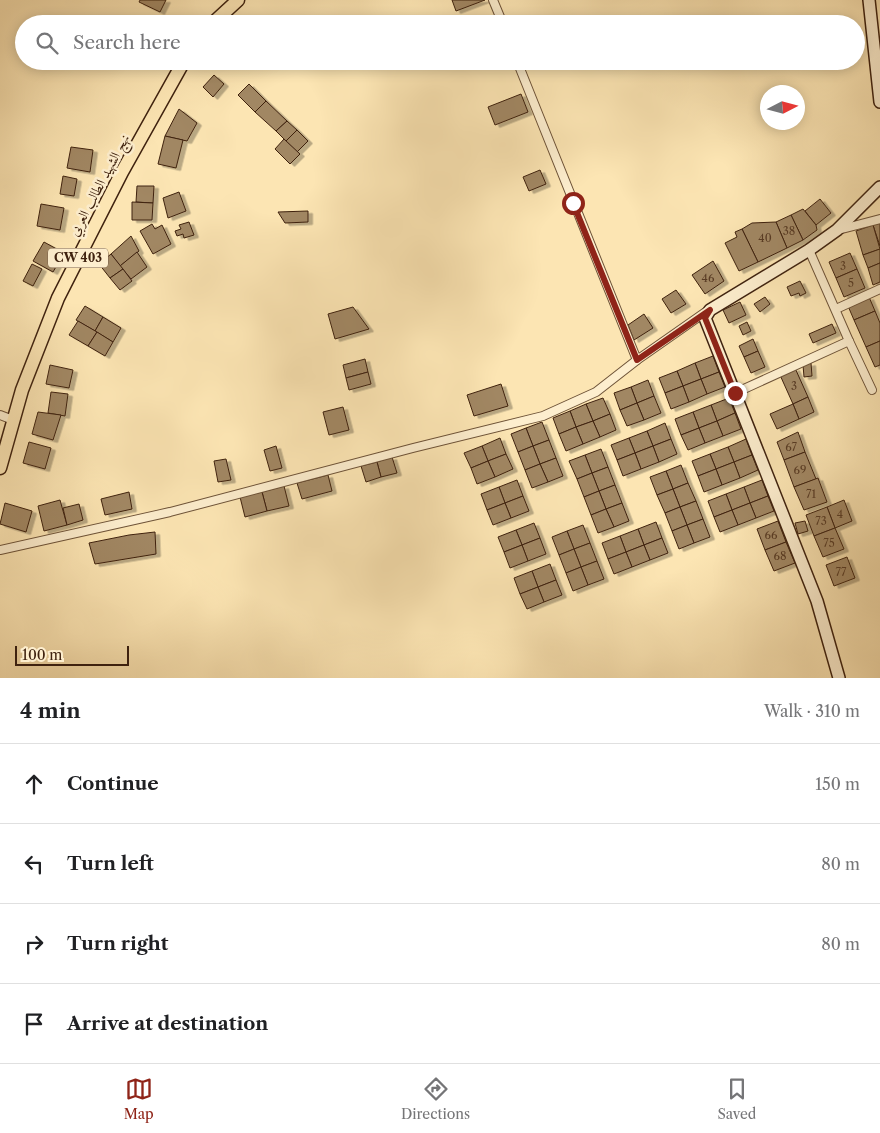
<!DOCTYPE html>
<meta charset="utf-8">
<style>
:root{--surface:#fff;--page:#f2f2f2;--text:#202124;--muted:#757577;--line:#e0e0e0;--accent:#8f2418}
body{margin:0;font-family:"Libre Caslon Text",Amiri,serif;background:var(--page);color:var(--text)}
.compass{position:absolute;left:760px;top:85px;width:45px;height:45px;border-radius:50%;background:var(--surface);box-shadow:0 2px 12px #0003;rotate:84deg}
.scale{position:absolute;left:15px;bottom:12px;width:114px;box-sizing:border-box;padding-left:5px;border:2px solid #3f220f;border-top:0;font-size:14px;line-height:18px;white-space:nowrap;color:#3f220f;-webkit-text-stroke:4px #fdeece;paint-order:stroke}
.stop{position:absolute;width:15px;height:15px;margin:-11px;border:4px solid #8f2418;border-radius:50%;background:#fff}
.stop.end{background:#8f2418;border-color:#fff;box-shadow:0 1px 5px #0008}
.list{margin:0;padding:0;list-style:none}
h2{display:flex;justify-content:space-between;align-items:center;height:65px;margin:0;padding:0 20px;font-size:21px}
h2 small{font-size:16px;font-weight:400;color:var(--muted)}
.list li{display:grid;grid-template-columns:32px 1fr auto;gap:15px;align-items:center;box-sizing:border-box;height:80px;padding:0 20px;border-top:1px solid var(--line)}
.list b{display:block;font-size:19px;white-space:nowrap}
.list em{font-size:16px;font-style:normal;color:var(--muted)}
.icon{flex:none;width:28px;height:28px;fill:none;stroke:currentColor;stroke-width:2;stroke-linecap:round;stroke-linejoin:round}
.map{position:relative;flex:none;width:880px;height:678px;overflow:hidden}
.search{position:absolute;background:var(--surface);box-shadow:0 2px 12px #0003;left:15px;right:15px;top:15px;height:55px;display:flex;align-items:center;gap:12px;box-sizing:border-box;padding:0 18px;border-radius:28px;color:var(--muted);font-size:19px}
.sheet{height:385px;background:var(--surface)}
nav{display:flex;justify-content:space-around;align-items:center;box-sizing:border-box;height:70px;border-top:1px solid var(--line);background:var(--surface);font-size:14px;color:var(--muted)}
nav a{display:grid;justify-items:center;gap:2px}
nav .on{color:var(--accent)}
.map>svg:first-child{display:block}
.building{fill:#a18764;stroke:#3f220f;filter:url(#shadow)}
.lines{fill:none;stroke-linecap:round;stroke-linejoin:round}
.street-casing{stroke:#6e5338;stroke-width:10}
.secondary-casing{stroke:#3f220f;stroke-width:14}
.primary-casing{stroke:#3f220f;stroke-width:15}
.street{stroke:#fdeece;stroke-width:8}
.secondary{stroke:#fdeece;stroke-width:11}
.primary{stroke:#fce5b3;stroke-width:12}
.route{stroke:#8f2418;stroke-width:6}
.labels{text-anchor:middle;stroke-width:5;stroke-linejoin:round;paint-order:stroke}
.number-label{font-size:11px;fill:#583b24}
.shield{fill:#fdeece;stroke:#785f48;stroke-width:1}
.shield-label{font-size:12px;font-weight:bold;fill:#3f220f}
.street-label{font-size:14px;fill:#3f220f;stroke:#fdeece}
</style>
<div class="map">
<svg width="880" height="678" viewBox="0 0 880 678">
<defs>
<filter id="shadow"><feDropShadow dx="4.5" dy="2.5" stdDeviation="0" flood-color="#0004"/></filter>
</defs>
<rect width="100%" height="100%" fill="#fce5b3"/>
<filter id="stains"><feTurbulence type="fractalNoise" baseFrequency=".004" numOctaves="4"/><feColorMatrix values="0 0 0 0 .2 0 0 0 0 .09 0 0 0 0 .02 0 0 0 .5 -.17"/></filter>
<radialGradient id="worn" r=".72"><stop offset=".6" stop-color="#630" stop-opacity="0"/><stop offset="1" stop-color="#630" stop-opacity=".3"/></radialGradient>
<!-- building -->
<g class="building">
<polygon points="140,0 166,0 160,12 139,2"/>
<polygon points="452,0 485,0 456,11"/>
<polygon points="214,75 224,84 213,97 203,87"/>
<polygon points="249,84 266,101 255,112 238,95"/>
<polygon points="521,94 528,112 495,125 488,107"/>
<polygon points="266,101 287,121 276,131 255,112"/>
<polygon points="179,109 197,123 187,141 165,136"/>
<polygon points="287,121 297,130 286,141 276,131"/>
<polygon points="297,130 308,141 297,152 286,141"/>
<polygon points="165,136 183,140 176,168 158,164"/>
<polygon points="284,139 300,154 290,164 275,149"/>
<polygon points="71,147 93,150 90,172 67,168"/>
<polygon points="540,170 546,184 529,191 523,177"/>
<polygon points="63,176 77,179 74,196 60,194"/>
<polygon points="137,186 154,186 153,203 136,202"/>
<polygon points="179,192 186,211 168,218 163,198"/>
<polygon points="820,199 831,213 816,225 805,211"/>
<polygon points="132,202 153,203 152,220 132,220"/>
<polygon points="41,204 64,208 60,230 37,226"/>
<polygon points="803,209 816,225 817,230 803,240 791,215"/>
<polygon points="308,211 308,222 285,223 278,212"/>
<polygon points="791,215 803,240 787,248 776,222"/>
<polygon points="189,222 194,235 184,238 183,234 177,236 175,231 181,229 179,225"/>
<polygon points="776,222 787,248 758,262 742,229 752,223"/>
<polygon points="880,223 880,246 873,225"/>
<polygon points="152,224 155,229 162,225 171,244 153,254 140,231"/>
<polygon points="873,225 880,249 863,255 856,231"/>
<polygon points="742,229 758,262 739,271 725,243 737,237 735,232"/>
<polygon points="131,236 139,251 120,266 111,254"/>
<polygon points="44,242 64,253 53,272 33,261"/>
<polygon points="880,249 880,263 868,268 863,255"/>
<polygon points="137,252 147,267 131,279 120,266"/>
<polygon points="850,253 857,269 836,278 829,262"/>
<polygon points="111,254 123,269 110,278 99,264"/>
<polygon points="713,261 724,281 705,294 692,275"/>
<polygon points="880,263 880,282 873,285 868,268"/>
<polygon points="32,264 42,269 33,286 23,281"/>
<polygon points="123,269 132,281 120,290 110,278"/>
<polygon points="857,269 865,288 844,297 836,278"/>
<polygon points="800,281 806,293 800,296 799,293 791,296 787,287"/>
<polygon points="676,290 686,304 671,313 662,299"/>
<polygon points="765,297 770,304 760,312 754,304"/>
<polygon points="869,297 875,311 854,320 848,306"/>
<polygon points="740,302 746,315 729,323 723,310"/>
<polygon points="85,306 103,317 95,331 76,320"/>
<polygon points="353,307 369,329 335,339 328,314"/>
<polygon points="875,311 880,323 880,341 866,347 854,320"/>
<polygon points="644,314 653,328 634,340 628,325"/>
<polygon points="103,317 121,328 113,342 95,331"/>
<polygon points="78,321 97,332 88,346 69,335"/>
<polygon points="747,322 751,331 743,335 739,326"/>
<polygon points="832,324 836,333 813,343 809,334"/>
<polygon points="97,332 113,342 105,356 88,346"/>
<polygon points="753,339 758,351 744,357 739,346"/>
<polygon points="880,341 880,365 875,367 866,347"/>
<polygon points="758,351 765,367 751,373 744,357"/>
<polygon points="713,356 719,372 701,379 695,363"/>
<polygon points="365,359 368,372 346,378 343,365"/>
<polygon points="695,363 701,379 683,386 677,371"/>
<polygon points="811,363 812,376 804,377 803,365"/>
<polygon points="50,365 73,370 69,388 46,384"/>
<polygon points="795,368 808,397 793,404 780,375"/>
<polygon points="677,371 683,386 665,393 659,378"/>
<polygon points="368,372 371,384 349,390 346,378"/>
<polygon points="719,372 725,387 707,394 701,379"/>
<polygon points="701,379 707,394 689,402 683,386"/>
<polygon points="648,380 654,396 637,403 631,387"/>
<polygon points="501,384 508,406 474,416 467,395"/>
<polygon points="683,386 689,402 671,409 665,393"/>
<polygon points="631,387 637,403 620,410 614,393"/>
<polygon points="51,392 68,394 65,416 48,413"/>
<polygon points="654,396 661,413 644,420 637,403"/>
<polygon points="808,397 814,412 799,419 793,404"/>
<polygon points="603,398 610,414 593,421 586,404"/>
<polygon points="729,398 735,413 717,421 711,405"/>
<polygon points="637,403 644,420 627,426 620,410"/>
<polygon points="586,404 593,421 576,427 570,411"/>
<polygon points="793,404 799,419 777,429 770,414"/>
<polygon points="711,405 717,421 699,428 693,412"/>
<polygon points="343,407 349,430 329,435 323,412"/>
<polygon points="570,411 576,427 559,434 553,418"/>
<polygon points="38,412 61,415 53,440 32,434"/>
<polygon points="693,412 699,428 681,435 675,419"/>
<polygon points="735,413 741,429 723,436 717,421"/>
<polygon points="610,414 616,430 600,437 593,421"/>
<polygon points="593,421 600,437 583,444 576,427"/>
<polygon points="717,421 723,436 705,443 699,428"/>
<polygon points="542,422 549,440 533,446 526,428"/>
<polygon points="665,423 671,439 653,446 647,431"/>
<polygon points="576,427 583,444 566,451 559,434"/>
<polygon points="526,428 533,446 518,452 511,434"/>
<polygon points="699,428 705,443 688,450 681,435"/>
<polygon points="647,431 653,446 635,453 629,438"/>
<polygon points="798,432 805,452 784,460 777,442"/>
<polygon points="500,438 506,454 488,461 482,446"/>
<polygon points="629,438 635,453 617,460 611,445"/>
<polygon points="671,439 677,454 659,462 653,446"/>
<polygon points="746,439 752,455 734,462 728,447"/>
<polygon points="549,440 556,458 540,464 533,446"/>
<polygon points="29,442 51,448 45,469 23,463"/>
<polygon points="276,446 282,468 270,471 264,450"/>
<polygon points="482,446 488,461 471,468 464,453"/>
<polygon points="533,446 540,464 525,470 518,452"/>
<polygon points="653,446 659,462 641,469 635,453"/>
<polygon points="728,447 734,462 716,469 710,454"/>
<polygon points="601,449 608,467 592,473 585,455"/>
<polygon points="805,452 816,479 794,487 784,460"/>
<polygon points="635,453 641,469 623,476 617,460"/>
<polygon points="506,454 513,469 495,477 488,461"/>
<polygon points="710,454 716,469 698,476 692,461"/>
<polygon points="585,455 592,473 577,479 569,461"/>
<polygon points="752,455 758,470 740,478 734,462"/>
<polygon points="392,457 397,473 381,477 377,462"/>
<polygon points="556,458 563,476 548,482 540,464"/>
<polygon points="226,459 231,480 218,482 214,461"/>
<polygon points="488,461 495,477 477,484 471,468"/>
<polygon points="377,462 381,477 366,482 361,466"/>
<polygon points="734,462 740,478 722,485 716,469"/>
<polygon points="540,464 548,482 532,488 525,470"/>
<polygon points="681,465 688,483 673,489 666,471"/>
<polygon points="608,467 615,485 599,491 592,473"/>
<polygon points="716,469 722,485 704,492 698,476"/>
<polygon points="666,471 673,489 657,495 650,477"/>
<polygon points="592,473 599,491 584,497 577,479"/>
<polygon points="328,475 332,491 302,499 297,483"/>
<polygon points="818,478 827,502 804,510 794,487"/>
<polygon points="517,480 523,496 505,503 499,487"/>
<polygon points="762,480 768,496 750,503 744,487"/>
<polygon points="688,483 696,501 680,507 673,489"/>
<polygon points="615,485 622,503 606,509 599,491"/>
<polygon points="284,486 289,506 267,511 262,492"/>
<polygon points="499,487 505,503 487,510 481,494"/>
<polygon points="744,487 750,503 732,510 726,494"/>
<polygon points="673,489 680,507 665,513 657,495"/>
<polygon points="599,491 606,509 591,515 584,497"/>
<polygon points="129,492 132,509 105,515 101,499"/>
<polygon points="262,492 267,511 245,517 240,497"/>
<polygon points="726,494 732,510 714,517 708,501"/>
<polygon points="523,496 529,511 511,518 505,503"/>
<polygon points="768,496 774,511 756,518 750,503"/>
<polygon points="60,500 67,525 44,531 38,506"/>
<polygon points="844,500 852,521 835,528 827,507"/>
<polygon points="696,501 703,519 687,525 680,507"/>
<polygon points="5,503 32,511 26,532 0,524"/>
<polygon points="505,503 511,518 493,525 487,510"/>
<polygon points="622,503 629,521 614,527 606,509"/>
<polygon points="750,503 756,518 738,525 732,510"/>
<polygon points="79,504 83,520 67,525 63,508"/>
<polygon points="680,507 687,525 672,531 665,513"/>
<polygon points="827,507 835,528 814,536 806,515"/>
<polygon points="606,509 614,527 598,533 591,515"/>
<polygon points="732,510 738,525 720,532 714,517"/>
<polygon points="703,519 710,537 694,543 687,525"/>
<polygon points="778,521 786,542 765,550 757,529"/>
<polygon points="805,521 808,531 798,534 795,523"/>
<polygon points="656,522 662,538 644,545 638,529"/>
<polygon points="534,523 540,538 522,545 516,530"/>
<polygon points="583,525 590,543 574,549 567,531"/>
<polygon points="687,525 694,543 679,549 672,531"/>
<polygon points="835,528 844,549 823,557 814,536"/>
<polygon points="638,529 644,545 626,552 620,536"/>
<polygon points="516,530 522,545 504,552 498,537"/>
<polygon points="567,531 574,549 559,555 552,537"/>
<polygon points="155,532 156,554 95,564 89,543 129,535"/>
<polygon points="620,536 626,552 608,559 602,543"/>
<polygon points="540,538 546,554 528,561 522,545"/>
<polygon points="662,538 668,553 650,560 644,545"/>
<polygon points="786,542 795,563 774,571 765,550"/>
<polygon points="590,543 597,561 581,567 574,549"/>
<polygon points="522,545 528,561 510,568 504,552"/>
<polygon points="644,545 650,560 632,567 626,552"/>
<polygon points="574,549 581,567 566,573 559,555"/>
<polygon points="626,552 632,567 614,574 608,559"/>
<polygon points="847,557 855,578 834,586 826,565"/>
<polygon points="597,561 604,579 588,585 581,567"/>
<polygon points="550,564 556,580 538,587 532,571"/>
<polygon points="581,567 588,585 573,591 566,573"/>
<polygon points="532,571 538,587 520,594 514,578"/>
<polygon points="556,580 562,595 544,602 538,587"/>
<polygon points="538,587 544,602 527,609 520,594"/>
</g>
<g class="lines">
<!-- street casing -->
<g class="street-casing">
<g id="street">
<polyline points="493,0 503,24"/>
<polyline points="517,61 637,360 707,311"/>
<polyline points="838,230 880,219"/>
<polyline points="809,250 849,341 872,390"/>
<polyline points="836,309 880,289"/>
<polyline points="735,393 849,341"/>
<polyline points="0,415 13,420"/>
<polyline points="0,550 170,512 413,448 543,416 596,392 637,360"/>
</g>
</g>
<!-- secondary casing -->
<g class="secondary-casing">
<g id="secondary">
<polyline points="869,0 880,102"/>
<polyline points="839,678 817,601 705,318 710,310 809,250 837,230 880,187"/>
</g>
</g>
<!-- primary casing -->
<g class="primary-casing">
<g id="primary">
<polyline points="212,24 238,0"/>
<polyline points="0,468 22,390 58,298 122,172 184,61"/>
</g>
</g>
<!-- street -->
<use href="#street" class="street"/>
<!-- secondary -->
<use href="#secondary" class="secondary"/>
<!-- primary -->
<use href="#primary" class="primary"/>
</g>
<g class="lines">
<!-- route -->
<polyline class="route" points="573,203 637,360 710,310 705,318 735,393"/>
</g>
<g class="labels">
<!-- number labels -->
<g class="number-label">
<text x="789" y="235">38</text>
<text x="765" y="242">40</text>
<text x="843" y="270">3</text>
<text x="708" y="282">46</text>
<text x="851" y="287">5</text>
<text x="794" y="390">3</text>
<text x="791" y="451">67</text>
<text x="800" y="474">69</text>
<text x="811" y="498">71</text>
<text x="840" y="518">4</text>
<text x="821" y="525">73</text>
<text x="771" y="539">66</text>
<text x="829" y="547">75</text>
<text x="780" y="560">68</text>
<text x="841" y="576">77</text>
</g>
<!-- shield labels -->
<rect class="shield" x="48" y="248.5" width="60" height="19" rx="4"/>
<g class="shield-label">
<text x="78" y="262">CW 403</text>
</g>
<!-- street labels -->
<g class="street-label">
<text transform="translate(99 185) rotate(-62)" y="5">نهج الشهيد الطالب العربي</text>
</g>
</g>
<rect width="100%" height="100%" filter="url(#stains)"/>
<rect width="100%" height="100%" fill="url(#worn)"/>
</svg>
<svg class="compass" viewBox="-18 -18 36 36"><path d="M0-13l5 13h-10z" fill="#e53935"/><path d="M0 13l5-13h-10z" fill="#757577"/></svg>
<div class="scale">100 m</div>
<div class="stop" style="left:573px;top:203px"></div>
<div class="stop end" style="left:735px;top:393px"></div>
<div class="search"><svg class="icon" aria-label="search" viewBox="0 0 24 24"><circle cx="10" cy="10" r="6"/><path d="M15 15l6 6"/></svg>Search here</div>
</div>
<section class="sheet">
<h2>4 min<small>Walk · 310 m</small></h2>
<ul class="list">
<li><svg class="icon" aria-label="ahead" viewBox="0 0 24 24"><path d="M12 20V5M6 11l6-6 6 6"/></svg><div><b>Continue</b></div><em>150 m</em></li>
<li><svg class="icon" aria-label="left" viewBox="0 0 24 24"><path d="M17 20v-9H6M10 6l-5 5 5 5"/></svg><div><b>Turn left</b></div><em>80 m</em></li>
<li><svg class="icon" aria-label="right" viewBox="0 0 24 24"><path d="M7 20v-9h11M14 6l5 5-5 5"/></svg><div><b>Turn right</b></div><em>80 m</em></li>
<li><svg class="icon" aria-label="arrive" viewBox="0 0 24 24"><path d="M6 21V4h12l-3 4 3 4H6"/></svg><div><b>Arrive at destination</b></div></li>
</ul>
</section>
<nav>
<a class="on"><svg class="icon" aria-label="map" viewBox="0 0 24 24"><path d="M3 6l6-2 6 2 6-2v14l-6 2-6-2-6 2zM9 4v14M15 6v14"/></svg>Map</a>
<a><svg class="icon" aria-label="directions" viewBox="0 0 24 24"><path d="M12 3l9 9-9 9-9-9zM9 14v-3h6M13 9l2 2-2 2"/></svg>Directions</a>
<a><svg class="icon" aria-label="saved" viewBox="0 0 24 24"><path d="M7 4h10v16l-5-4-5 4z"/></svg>Saved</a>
</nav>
